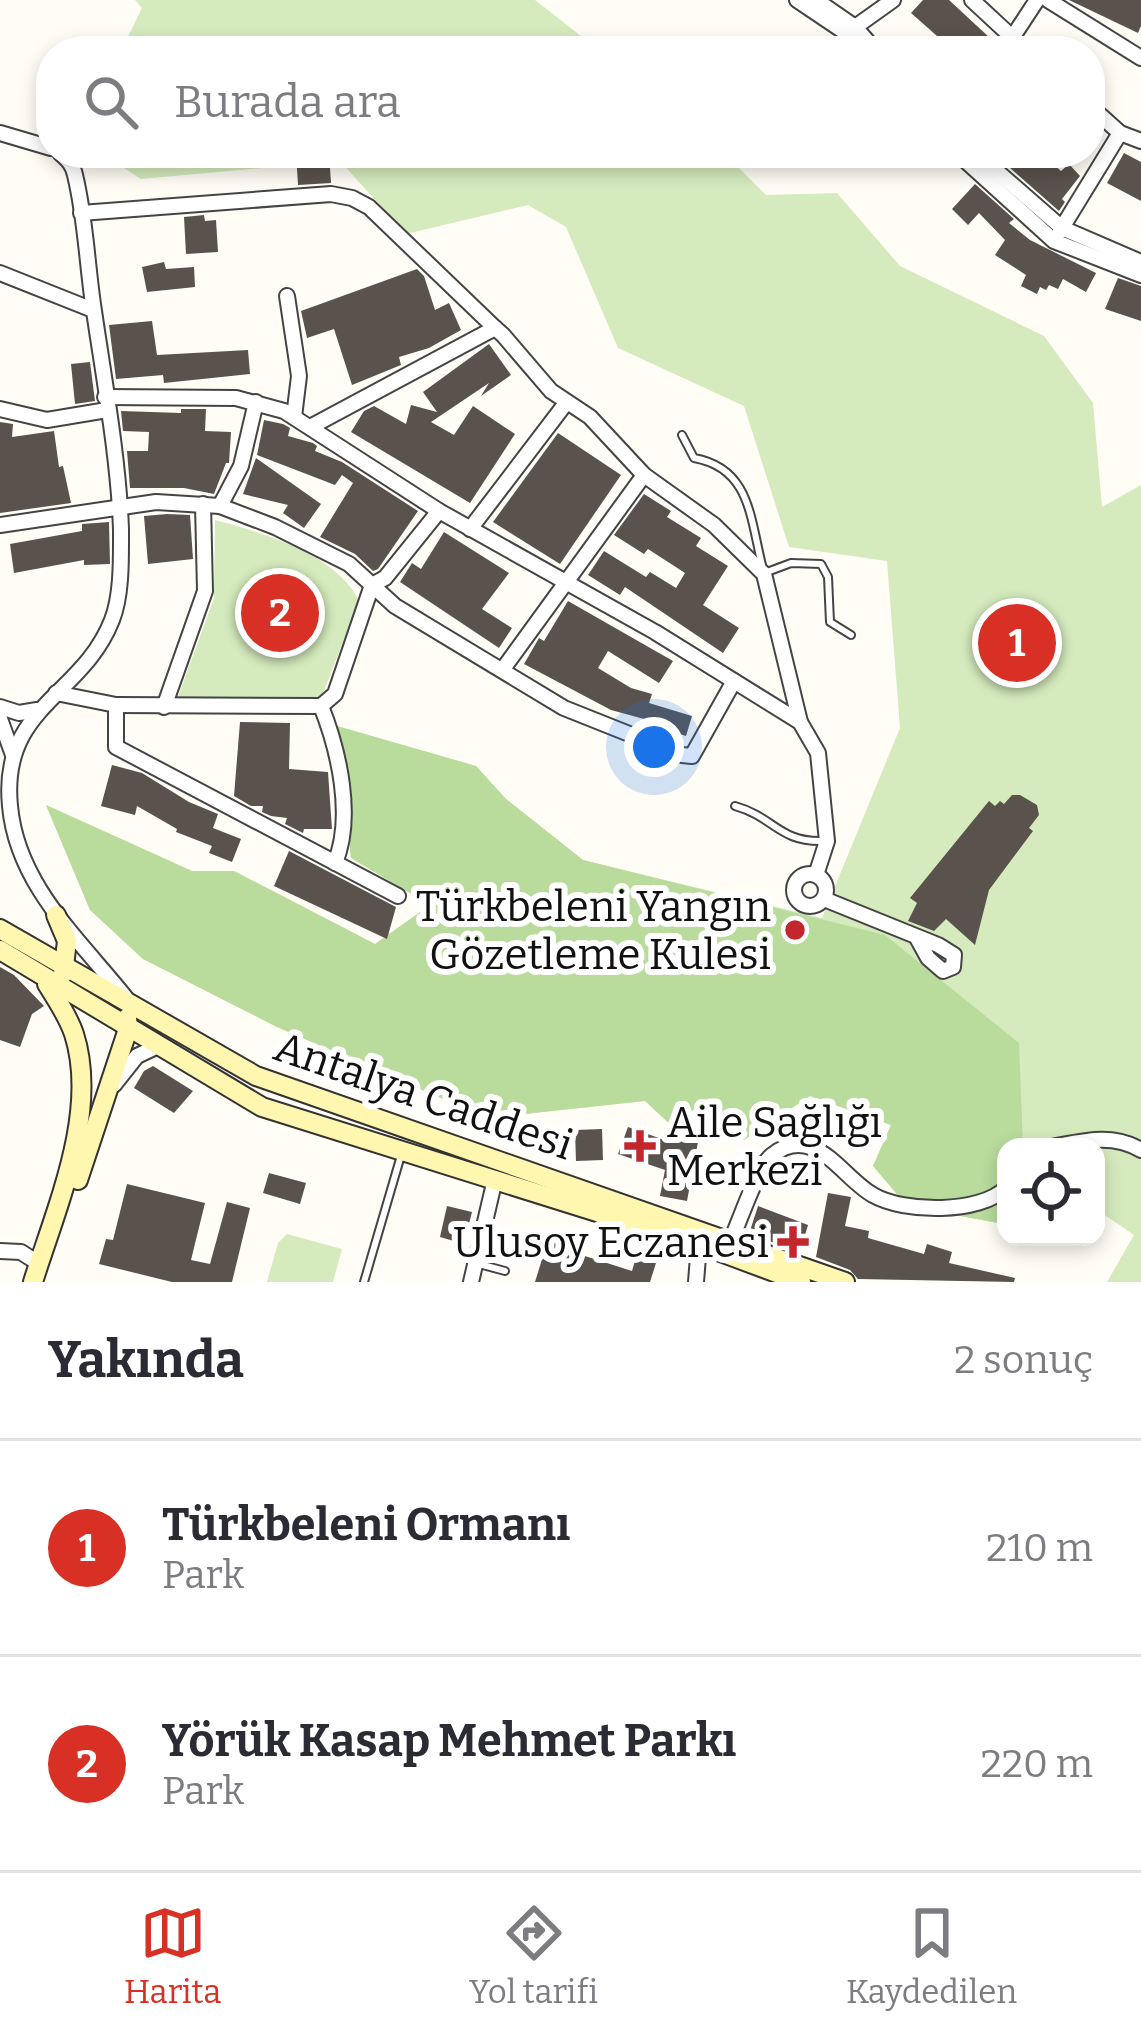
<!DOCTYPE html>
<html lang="tr">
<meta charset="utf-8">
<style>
:root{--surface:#fff;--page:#f2f2f3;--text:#2b2b33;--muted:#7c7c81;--line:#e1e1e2;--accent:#d93025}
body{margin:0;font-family:Bitter,serif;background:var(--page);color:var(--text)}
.controls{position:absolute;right:36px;bottom:36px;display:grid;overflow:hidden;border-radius:24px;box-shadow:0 6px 18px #0003}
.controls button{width:108px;height:108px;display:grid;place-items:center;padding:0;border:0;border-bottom:3px solid var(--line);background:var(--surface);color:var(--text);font:60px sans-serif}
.you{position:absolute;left:654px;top:747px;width:42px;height:42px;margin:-30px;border:9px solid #fff;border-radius:50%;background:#1a73e8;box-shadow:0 0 0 18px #1a73e833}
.badge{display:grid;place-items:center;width:78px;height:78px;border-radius:50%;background:var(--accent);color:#fff;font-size:39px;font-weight:700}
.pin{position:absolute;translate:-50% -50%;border:6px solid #fff;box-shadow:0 3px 12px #0006}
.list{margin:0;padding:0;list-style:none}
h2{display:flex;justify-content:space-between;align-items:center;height:156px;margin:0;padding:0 48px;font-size:51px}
h2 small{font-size:39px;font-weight:400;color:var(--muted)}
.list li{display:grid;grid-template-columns:78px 1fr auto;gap:36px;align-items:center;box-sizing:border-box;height:216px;padding:0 48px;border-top:3px solid var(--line)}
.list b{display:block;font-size:45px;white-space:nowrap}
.list p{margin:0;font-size:39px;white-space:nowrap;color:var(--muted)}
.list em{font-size:39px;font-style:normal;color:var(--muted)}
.icon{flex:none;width:66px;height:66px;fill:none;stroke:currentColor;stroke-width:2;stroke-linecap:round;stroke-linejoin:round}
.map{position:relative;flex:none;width:1141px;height:1282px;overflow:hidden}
.search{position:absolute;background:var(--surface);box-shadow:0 6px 18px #0003;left:36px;right:36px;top:36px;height:132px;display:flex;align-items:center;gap:30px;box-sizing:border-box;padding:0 42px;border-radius:48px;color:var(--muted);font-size:45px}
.sheet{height:588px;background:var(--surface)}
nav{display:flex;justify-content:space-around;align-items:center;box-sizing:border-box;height:168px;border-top:3px solid var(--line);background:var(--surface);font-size:33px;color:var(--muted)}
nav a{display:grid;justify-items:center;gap:6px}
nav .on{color:var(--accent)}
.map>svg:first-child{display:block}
.green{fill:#d5ebbd}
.forest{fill:#b9dc9c}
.building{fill:#5a524d}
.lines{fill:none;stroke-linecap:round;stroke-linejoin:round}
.service-casing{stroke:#444;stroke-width:10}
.minor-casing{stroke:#444;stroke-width:18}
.secondary-casing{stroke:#333;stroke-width:22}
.service{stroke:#fff;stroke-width:6}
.minor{stroke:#fff;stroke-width:14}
.secondary{stroke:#fff6b0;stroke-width:18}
.poi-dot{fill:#c4262e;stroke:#fff;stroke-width:4.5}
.labels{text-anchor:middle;stroke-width:12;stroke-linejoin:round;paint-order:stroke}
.poi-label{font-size:42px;fill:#111;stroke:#fff;text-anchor:end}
.street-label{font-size:42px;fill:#111;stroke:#fff}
</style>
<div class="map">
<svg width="1141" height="1282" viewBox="0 0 1141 1282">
<rect width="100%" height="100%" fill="#fffdf5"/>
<!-- green -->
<g class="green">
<polygon points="135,0 535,0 600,51 121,51 142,8"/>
<polygon points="100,153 724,153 766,195 837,193 900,266 1044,336 1093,403 1102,507 1141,485 1141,1282 1107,1282 1134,1235 1096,1209 1096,1147 1006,1147 1006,1220 998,1223 907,1206 873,1166 891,1125 810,1096 744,1140 686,1139 645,1101 487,1118 277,1027 143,959 90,910 46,805 192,871 234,871 375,944 430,905 351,858 337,726 476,766 506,799 583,860 822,918 900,728 887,561 789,547 744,406 618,348 566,227 528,205 406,234 340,161 141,179"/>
<path d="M215,520C261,532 338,555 359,601L320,701L178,697L214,598Z"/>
<polygon points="287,1234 342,1249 333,1282 267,1282 278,1243"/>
</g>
<!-- forest -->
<polygon class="forest" points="337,726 476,766 506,799 583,860 885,935 1019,1043 1023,1147 1006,1147 1006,1201 998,1223 907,1206 873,1166 891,1125 810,1096 744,1140 686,1139 645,1101 487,1118 277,1027 143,959 90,910 46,805 192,871 234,871 375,944 430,905 351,858"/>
<!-- building -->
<g class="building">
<polygon points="923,0 949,0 1004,51 954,51 911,13"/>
<polygon points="1069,0 1141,0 1141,26 1138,33"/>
<polygon points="296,153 329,153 331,183 298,185"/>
<polygon points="993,153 1041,153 1061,171 1069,164 1080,176 1062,199 1065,202 1059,211"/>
<polygon points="1124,153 1141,162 1141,201 1107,183"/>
<polygon points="975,184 1014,219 1009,223 1030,240 1096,273 1086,292 1063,279 1058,289 1049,285 1046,290 1040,287 1037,294 1021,286 1026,275 995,255 1005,240 979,213 968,225 952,209"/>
<polygon points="204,215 205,221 216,220 218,252 186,254 184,217"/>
<polygon points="164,262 166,269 194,267 195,287 147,292 142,267"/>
<polygon points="417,269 424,276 435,310 449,303 461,330 429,348 399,357 401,365 352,385 334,329 307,338 301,311"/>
<polygon points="1118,278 1141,286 1141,321 1105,309"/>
<polygon points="152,321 157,355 248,350 250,374 164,383 163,375 116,379 109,325"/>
<polygon points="489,344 511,375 481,396 489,383 431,422 454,435 473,406 515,434 470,503 351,432 364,411 374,406 406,424 411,405 437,412 423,392"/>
<polygon points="90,362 95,401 75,404 71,364"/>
<polygon points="181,409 206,409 205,431 231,432 229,463 226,463 214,494 184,488 130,488 127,451 148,451 149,432 123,431 121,411 181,413"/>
<polygon points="264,420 283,424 290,428 288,436 313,443 317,446 315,451 342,462 418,511 378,569 373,571 355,554 320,537 353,483 342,475 335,485 257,455"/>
<polygon points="0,422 13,424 12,437 54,431 59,467 63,466 71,503 0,513"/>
<polygon points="558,433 621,475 560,564 493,522"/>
<polygon points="256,458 321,504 304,528 283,513 288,505 243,494"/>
<polygon points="644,494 671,511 667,517 701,538 696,546 728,566 703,605 739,628 723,653 625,587 620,595 588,575 604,551 646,577 650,572 676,588 685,573 648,549 644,554 614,535"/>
<polygon points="167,514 190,515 193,559 148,564 144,516"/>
<polygon points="109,522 110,564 84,565 84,560 14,573 10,544 82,531 82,524"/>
<polygon points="444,532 509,573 482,609 512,628 499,648 400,582 412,563 421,569"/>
<polygon points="568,601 673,661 659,683 608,651 598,668 631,688 652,694 649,703 692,716 686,736 654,726 655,722 611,710 524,664 539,638 544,641"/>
<polygon points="240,722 290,723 289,769 328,772 332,829 304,829 303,833 285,824 287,818 271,816 262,812 263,806 251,806 234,796"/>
<polygon points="112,765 142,773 189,802 218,814 213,828 241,839 232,862 209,853 212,846 176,832 177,829 137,806 135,815 101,806"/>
<polygon points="1012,795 1020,795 1037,805 1039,815 1029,828 1033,831 989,890 975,945 946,919 934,931 908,921 917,903 910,898 989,801 995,806 1000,801 1004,804"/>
<polygon points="289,851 396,907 387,939 274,886"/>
<polygon points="0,967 14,975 44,1006 32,1014 20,1047 0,1040"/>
<polygon points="153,1066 193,1091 174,1113 134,1088 144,1071"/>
<polygon points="628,1127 670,1142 670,1137 698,1142 687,1201 660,1196 665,1170 618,1154"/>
<polygon points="602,1129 603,1160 576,1161 575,1130"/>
<polygon points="269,1173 306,1183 300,1204 263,1193"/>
<polygon points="127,1184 205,1203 191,1260 210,1264 227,1202 250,1208 232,1282 172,1282 99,1264 106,1239 113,1240"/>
<polygon points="828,1193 851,1197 845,1226 869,1231 868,1238 924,1254 927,1244 952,1252 949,1263 1015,1278 1014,1282 858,1279 850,1270 816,1257"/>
<polygon points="447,1206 472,1212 464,1244 440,1237"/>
<polygon points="758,1206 808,1225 800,1252 749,1234"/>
<polygon points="551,1230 571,1236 566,1250 632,1271 636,1257 656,1263 650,1282 535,1282"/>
</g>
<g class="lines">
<!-- service casing -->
<g class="service-casing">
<g id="service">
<path d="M682,435L694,458C750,468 750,517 762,565"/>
<polyline points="767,572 791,563 821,564 828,577 830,622 851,635"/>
<path d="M735,806C774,817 779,842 822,841"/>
<polyline points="479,1264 505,1271"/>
<polyline points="364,1282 402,1152"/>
</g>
</g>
<!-- minor casing -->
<g class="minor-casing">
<g id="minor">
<polyline points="797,0 846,33 862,51"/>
<polyline points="816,0 855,27 876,51"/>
<polyline points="972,0 1027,51"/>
<polyline points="1048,0 1141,58"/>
<polyline points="851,30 893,0"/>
<polyline points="1012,38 1037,0"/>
<polyline points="1090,106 1120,133 1141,141"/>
<polyline points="0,133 51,148"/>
<path d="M60,153C68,160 73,165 75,175C86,220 87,266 94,311C104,379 119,462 121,530C121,557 122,595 112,620C82,697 0,706 10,806C17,885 79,939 126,998"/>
<polyline points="957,153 1054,241 1141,275"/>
<polyline points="976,153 1062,228 1141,262"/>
<polyline points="81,213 331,194 352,198 369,207 495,328"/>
<polyline points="1060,231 1120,133"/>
<polyline points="0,273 93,310"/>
<polyline points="287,296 299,376 294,417"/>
<polyline points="105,397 236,398 284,411 439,511 655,632 800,722"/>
<polyline points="0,409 47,420 107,410"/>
<polyline points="312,426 495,328 503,335 551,391 590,417 644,475 714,525 764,574 800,722 818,753 827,841 816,875"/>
<polyline points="220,506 241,466 256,402"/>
<polyline points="0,525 156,502 220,506 275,527 349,564 395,606 564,708 682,755 692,756 734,681"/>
<polyline points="470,529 566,403"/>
<polyline points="503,669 644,475"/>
<polyline points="56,693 116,705 116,747 398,896"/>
<polyline points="116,705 321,706 335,694 372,585 385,578 439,511"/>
<path d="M321,706C339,751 354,817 335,863"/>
<polyline points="0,707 19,713 37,710"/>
<polyline points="164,707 205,591 203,504"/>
<polyline points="0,719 13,755"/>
<circle cx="810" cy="890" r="16"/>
<polyline points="824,899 938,945 954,955 953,967 943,971 928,958 917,938"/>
<polyline points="114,1085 137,1056 158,1046"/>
<path d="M1052,1147C1084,1141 1112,1133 1141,1150"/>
<path d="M731,1240C740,1221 757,1168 771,1156C814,1121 842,1178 873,1195C904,1213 980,1214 1006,1188"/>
<polyline points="0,1251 21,1252 38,1263"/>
<polyline points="471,1282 495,1179"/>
<polyline points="696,1282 699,1244"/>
</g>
</g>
<!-- secondary casing -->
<g class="secondary-casing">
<g id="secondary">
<polyline points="56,915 67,941 63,974"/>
<polyline points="0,929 256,1076 845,1282"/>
<polyline points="0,950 262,1107 699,1244 801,1282"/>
<polyline points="78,1180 128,1029 127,1018"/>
<path d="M33,1282C56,1208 99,1112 74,1034C68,1016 57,1000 47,984"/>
</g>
</g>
<!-- service -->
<use href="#service" class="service"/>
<!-- minor -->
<use href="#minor" class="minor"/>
<!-- secondary -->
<use href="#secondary" class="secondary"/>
</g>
<!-- markers -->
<g class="poi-dot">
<circle cx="795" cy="930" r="12"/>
<path d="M634 1128h12v12h12v12h-12v12h-12v-12h-12v-12h12z"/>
<path d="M787 1224h12v12h12v12h-12v12h-12v-12h-12v-12h12z"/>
</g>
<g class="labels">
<!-- poi labels -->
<g class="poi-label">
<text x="771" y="921">Türkbeleni Yangın<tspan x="771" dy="48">Gözetleme Kulesi</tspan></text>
<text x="667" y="1137" text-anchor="start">Aile Sağlığı<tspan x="667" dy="48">Merkezi</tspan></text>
<text x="769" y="1257">Ulusoy Eczanesi</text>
</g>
<!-- street labels -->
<g class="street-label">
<text transform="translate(424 1095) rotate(19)" y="15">Antalya Caddesi</text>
</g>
</g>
</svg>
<div class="controls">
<button><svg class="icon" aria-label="locate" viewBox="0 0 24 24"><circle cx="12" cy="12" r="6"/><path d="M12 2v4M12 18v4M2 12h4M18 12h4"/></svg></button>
</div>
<div class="you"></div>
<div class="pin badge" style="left:1017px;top:643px">1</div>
<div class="pin badge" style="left:280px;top:613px">2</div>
<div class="search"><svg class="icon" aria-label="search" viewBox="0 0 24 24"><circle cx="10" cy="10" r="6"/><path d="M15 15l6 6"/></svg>Burada ara</div>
</div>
<section class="sheet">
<h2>Yakında<small>2 sonuç</small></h2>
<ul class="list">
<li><span class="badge">1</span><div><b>Türkbeleni Ormanı</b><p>Park</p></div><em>210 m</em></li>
<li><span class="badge">2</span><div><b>Yörük Kasap Mehmet Parkı</b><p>Park</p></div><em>220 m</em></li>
</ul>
</section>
<nav>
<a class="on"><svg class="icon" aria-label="map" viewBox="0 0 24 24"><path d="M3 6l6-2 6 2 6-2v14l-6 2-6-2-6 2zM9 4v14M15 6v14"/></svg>Harita</a>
<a><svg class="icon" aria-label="directions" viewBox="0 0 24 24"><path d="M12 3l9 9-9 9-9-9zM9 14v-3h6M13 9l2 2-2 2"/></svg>Yol tarifi</a>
<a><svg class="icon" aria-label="saved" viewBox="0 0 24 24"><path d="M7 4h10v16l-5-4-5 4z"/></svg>Kaydedilen</a>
</nav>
